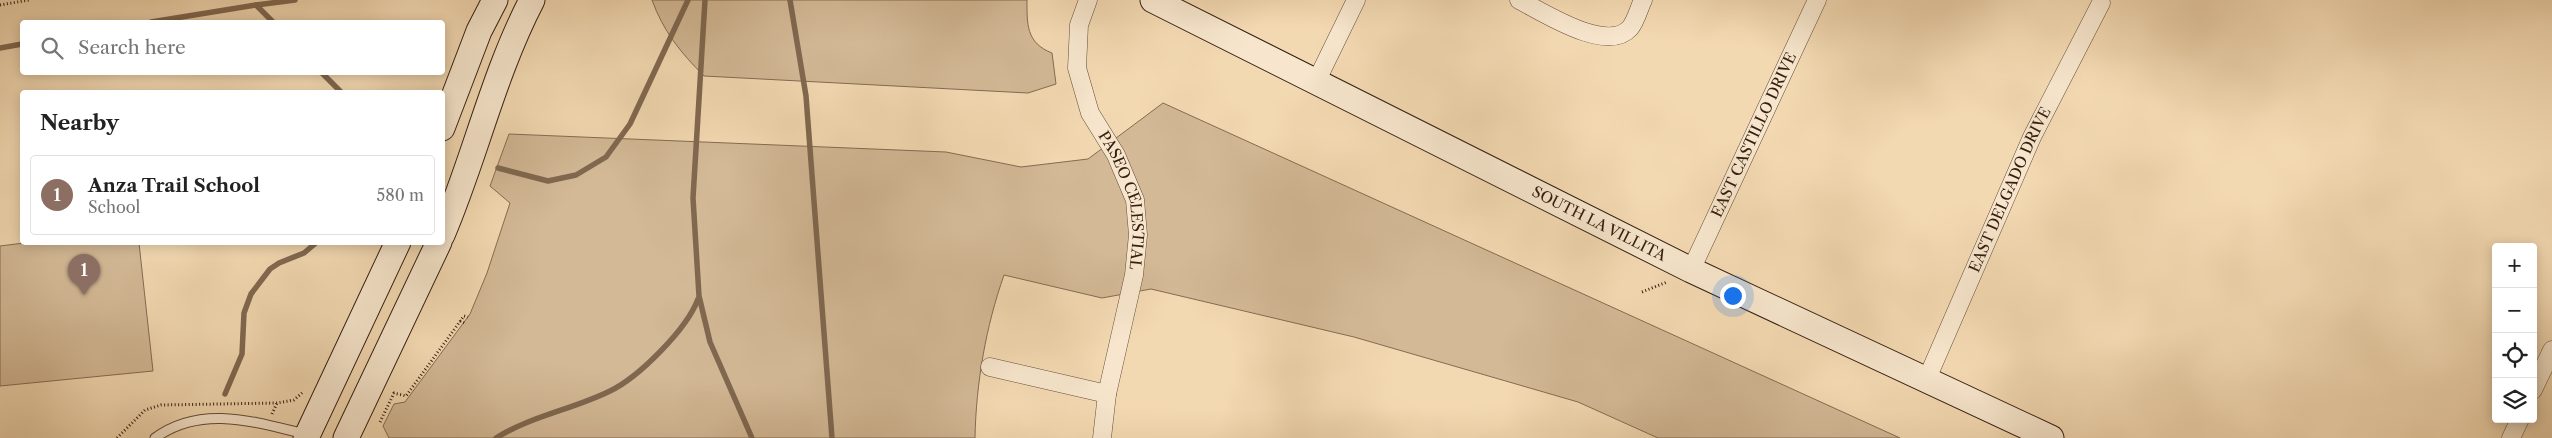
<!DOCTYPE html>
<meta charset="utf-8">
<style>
:root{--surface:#fff;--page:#f6f6f6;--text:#222;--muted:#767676;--line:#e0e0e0;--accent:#0f766e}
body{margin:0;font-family:"Libre Caslon Text",serif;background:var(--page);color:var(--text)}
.controls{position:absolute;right:15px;bottom:15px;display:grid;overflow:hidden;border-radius:5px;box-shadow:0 2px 12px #0003}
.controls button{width:45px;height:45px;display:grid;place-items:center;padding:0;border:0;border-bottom:1px solid var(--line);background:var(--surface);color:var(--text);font:25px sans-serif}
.you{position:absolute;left:1732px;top:295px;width:18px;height:18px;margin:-12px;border:4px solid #fff;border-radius:50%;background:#1a73e8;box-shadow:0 0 0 8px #1a73e833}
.badge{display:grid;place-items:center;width:32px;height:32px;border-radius:50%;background:var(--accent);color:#fff;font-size:16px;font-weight:700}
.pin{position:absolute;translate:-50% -41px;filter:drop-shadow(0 1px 2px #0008)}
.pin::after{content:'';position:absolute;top:26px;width:18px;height:15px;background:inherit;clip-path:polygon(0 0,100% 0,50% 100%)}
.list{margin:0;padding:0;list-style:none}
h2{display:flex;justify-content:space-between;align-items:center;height:65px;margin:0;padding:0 20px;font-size:21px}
h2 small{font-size:16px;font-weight:400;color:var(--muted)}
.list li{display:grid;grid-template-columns:32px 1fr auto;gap:15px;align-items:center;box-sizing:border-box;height:80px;margin:0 10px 10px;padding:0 10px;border:1px solid var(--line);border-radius:5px}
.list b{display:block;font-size:19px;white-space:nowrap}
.list p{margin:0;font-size:16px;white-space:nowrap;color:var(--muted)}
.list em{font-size:16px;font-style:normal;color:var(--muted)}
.icon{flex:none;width:28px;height:28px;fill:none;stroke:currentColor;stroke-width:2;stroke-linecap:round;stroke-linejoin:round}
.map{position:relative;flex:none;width:2552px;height:438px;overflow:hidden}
.search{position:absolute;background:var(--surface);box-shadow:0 2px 12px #0003;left:20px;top:20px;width:425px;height:55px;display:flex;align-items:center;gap:12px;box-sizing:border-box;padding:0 18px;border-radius:5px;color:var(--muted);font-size:19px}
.panel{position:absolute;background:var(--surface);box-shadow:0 2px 12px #0003;left:20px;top:90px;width:425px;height:155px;border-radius:5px}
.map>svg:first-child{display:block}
.green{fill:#d3b996;stroke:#846c53}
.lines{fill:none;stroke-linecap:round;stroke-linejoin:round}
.stream{stroke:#806850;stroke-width:5.5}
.lane-casing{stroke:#644d38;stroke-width:11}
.street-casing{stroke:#644d38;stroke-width:19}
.secondary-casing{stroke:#351e10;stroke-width:27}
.path{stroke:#351e10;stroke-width:3;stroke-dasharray:1 2.5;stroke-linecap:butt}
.lane{stroke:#f7e6cd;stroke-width:9}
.street{stroke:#f7e6cd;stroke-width:18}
.secondary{stroke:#f7e6cd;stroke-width:25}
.labels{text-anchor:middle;stroke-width:5;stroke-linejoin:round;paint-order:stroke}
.street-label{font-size:15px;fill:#351e10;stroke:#f7e6cd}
</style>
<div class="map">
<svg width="2552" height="438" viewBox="0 0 2552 438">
<rect width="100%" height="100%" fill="#f3d9b2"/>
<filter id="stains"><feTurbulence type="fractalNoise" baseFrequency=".004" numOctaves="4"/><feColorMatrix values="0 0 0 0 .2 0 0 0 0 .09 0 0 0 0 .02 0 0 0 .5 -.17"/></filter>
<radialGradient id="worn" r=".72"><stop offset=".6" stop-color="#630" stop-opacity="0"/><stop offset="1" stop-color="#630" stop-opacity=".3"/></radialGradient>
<!-- green -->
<g class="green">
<path d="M652,0H1027C1027,24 1026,43 1052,53L1056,84L1028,93L704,76C681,53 663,31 652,0Z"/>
<path d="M1163,103L1900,438H1658L1578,402L1354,337L1151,289L1102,298L1004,275C986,326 976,383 975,438H389L383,426L394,404L405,402L470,314L487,273L510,203L490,186L509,134L946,152L1021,167L1088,159Z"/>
<polygon points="32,242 139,243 153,371 0,386 0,246"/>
</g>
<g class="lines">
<!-- stream -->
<g class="stream">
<polyline points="705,0 693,198 699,296 710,342 752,438"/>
<polyline points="790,0 806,96 832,438"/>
<polyline points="256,5 295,0"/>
<polyline points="151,22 256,5 273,22"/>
<polyline points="0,48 22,44"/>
<polyline points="321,72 341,92"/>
<polyline points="498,168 548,181 576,175 606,157 630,124 688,0"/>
<polyline points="225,394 242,354 244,313 251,294 270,269 279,263 304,253 317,242"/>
<path d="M496,438C531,416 574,409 610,391C639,377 687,329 698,299"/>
</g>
<!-- lane casing -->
<g class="lane-casing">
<path id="lane" d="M155,438C201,404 255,422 305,434"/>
</g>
<!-- street casing -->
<g class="street-casing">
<g id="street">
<path id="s1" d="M1088,0L1079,25L1077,68L1090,113L1116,155L1135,200L1138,235L1134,275L1107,394L1102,438"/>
<path d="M1519,0C1543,12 1607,54 1630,28C1636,21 1639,8 1643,0"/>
<polyline points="1316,82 1356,0"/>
<path id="s2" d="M1691,270L1817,0"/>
<polyline points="990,367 1107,394"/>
<path id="s3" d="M1926,381L2032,137L2101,3"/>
<polyline points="2533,390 2552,350"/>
<polyline points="2511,438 2520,419"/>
</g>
</g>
<!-- secondary casing -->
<g class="secondary-casing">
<g id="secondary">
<path id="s4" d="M1153,0L1691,270L2051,438"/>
<polyline points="442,128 479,31 495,0"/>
<path d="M442,235C475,158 493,75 532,0"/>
<polyline points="306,438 398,242"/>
<polyline points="346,438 439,242"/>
</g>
</g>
<!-- path -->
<g class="path">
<polyline points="0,5 29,0"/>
<polyline points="1642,292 1667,282"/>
<polyline points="460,321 465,323"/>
<polyline points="272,414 277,403"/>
<polyline points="380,422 394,393 406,396 464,316 468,317"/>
<polyline points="117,438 145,410 161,405 277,403 294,400 303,392"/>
</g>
<!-- lane -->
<use href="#lane" class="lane"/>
<!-- street -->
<use href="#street" class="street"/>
<!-- secondary -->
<use href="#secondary" class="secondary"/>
</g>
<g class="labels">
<!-- street labels -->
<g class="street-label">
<text dy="5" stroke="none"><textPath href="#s2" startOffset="149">EAST CASTILLO DRIVE</textPath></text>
<text dy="5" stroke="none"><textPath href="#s3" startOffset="209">EAST DELGADO DRIVE</textPath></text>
<text dy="5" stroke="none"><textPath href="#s1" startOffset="212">PASEO CELESTIAL</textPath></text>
<text dy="5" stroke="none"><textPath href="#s4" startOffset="499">SOUTH LA VILLITA</textPath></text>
</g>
</g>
<rect width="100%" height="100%" filter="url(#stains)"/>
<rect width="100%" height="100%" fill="url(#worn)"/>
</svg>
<div class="controls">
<button>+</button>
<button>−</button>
<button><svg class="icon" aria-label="locate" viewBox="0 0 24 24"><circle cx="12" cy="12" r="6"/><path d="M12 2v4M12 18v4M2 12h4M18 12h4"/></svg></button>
<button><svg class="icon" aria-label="layers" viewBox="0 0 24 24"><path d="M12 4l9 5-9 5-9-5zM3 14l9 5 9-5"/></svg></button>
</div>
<div class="you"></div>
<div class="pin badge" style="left:84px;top:295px;background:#8d6e63">1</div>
<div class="search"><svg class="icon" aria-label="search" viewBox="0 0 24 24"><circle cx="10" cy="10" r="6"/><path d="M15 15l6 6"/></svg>Search here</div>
<section class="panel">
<h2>Nearby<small></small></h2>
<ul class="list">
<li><span class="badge" style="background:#8d6e63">1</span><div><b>Anza Trail School</b><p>School</p></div><em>580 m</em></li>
</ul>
</section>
</div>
